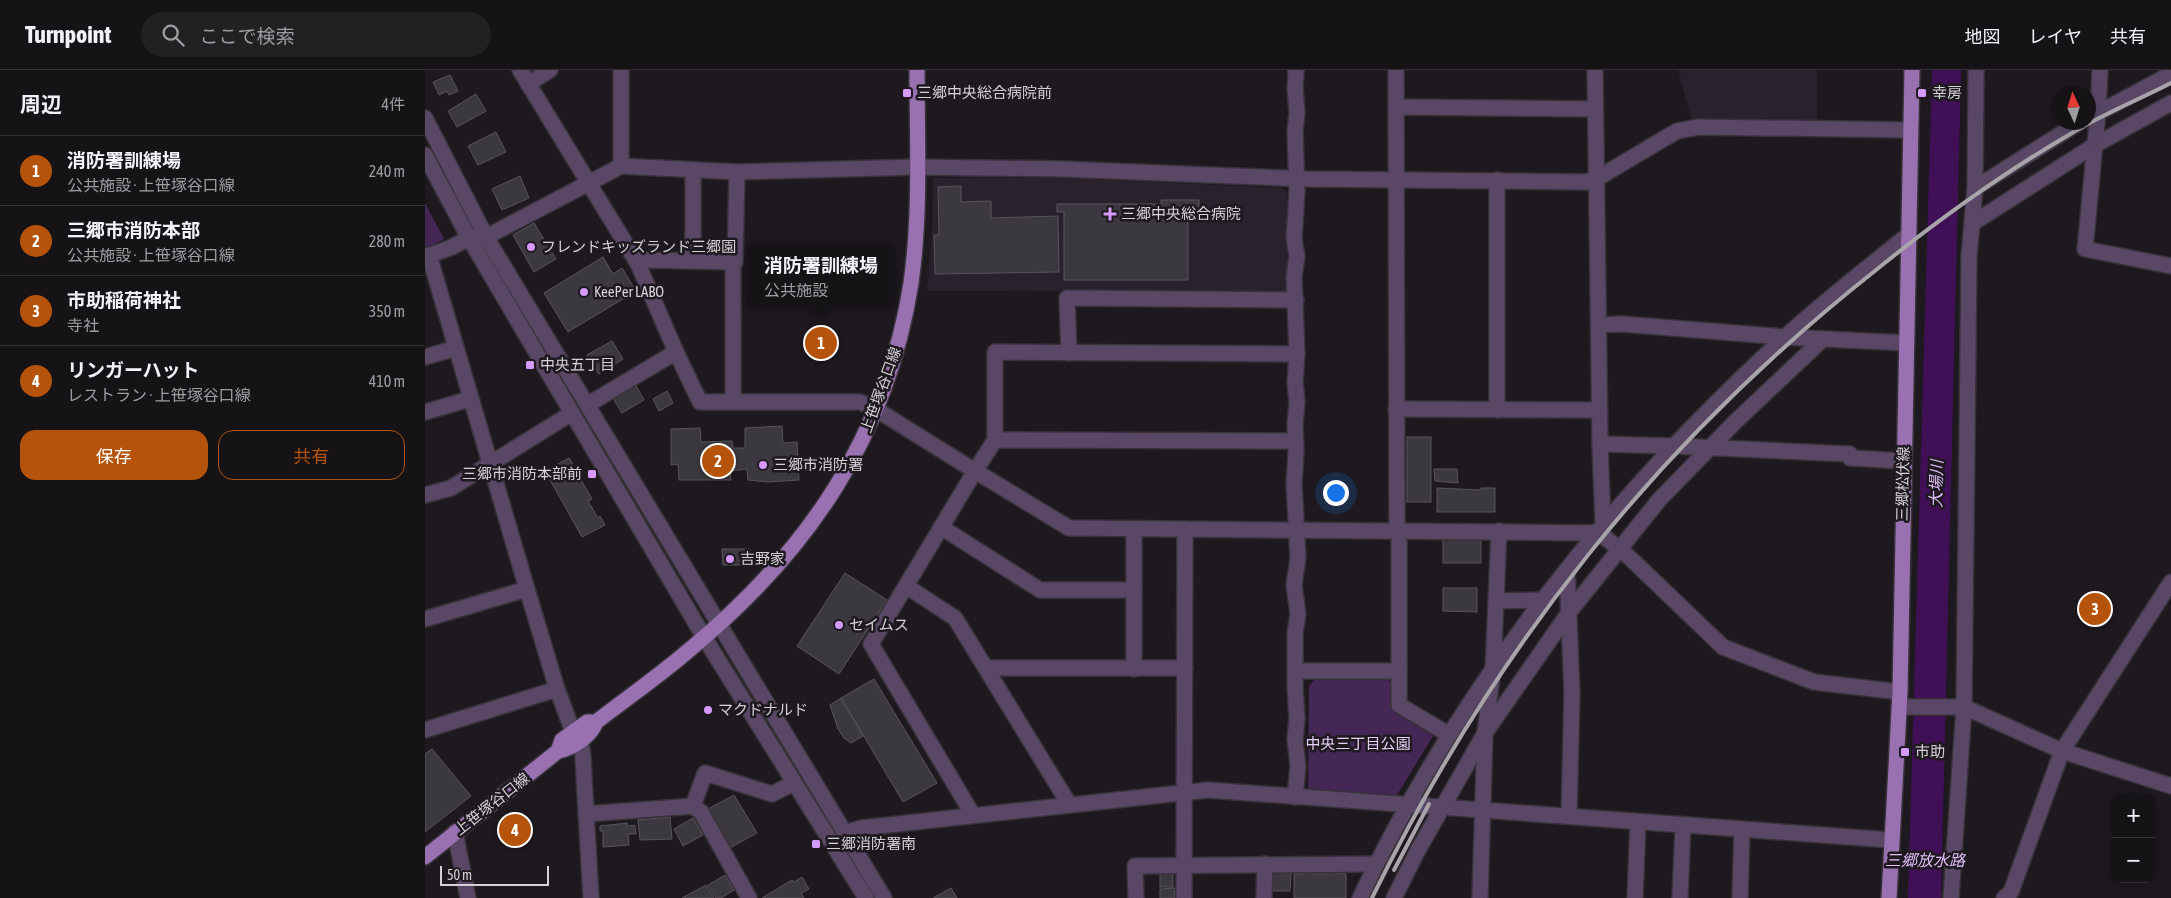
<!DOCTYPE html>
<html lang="ja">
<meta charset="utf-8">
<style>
:root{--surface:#161317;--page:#232024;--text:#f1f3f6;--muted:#9e9ea1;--line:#353236;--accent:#b45309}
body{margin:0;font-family:"Asap Condensed","Noto Sans JP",sans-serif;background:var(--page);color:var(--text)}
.controls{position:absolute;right:15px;bottom:15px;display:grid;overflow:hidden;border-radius:10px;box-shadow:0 5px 20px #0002}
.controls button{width:45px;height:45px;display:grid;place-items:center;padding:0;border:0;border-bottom:1px solid var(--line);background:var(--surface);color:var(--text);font:25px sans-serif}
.compass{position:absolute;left:1626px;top:15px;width:45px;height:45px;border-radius:50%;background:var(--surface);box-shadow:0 5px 20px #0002;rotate:356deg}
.scale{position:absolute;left:15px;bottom:12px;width:109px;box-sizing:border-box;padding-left:5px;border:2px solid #d5d2d7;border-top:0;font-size:14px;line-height:18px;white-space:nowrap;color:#d5d2d7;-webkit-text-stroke:4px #1d191f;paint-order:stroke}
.you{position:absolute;left:910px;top:422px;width:18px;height:18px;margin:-12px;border:4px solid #fff;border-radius:50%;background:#1a73e8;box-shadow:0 0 0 8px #1a73e833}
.badge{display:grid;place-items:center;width:32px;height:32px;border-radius:50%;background:var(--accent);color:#fff;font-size:16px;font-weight:700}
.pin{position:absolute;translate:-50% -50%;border:2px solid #fff;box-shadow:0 1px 5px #0006}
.popup{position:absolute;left:322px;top:173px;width:148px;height:65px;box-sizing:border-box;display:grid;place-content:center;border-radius:10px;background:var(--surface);filter:drop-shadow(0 1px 4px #0005);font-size:16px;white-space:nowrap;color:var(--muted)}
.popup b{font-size:19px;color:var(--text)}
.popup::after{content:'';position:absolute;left:50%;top:100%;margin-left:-10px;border:10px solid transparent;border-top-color:var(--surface)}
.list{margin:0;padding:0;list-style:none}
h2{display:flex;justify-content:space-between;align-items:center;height:65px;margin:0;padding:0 20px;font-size:21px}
h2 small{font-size:16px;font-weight:400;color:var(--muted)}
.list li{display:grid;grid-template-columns:32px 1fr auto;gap:15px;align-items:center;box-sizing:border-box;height:70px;padding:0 20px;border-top:1px solid var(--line)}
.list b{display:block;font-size:19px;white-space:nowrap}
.list p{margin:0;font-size:16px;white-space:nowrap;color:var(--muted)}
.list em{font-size:16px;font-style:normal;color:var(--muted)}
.actions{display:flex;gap:10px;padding:15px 20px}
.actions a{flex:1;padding:11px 0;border:1px solid var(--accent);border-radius:15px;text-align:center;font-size:18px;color:var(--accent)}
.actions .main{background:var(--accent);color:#fff}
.icon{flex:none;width:28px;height:28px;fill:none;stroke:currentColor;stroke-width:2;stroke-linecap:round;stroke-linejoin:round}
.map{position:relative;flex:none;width:1746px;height:828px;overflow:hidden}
header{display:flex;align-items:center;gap:30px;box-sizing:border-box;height:70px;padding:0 25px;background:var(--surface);border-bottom:1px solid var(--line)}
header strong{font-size:24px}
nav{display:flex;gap:28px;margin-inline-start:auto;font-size:18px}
.search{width:350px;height:45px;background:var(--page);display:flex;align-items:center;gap:12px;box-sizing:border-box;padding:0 18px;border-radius:28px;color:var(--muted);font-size:19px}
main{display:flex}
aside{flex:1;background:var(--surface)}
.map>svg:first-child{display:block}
.built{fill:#29222c}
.green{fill:#442755}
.water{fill:#3f1056}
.building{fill:#3c383f;stroke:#58545c}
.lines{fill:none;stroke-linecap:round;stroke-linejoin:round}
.minor-casing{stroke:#373339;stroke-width:18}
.major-casing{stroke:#373339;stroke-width:18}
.minor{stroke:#594765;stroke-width:15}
.major{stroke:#9971b1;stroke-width:15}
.rail{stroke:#a8a5aa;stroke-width:4}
.poi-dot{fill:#d69bfa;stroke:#1d191f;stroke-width:2}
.labels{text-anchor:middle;stroke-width:5;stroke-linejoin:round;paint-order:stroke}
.poi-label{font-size:15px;fill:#d5d2d7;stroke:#1d191f;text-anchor:start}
.street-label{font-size:15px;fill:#d5d2d7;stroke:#1d191f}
.park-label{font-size:15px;fill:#e5cdf6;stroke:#1d191f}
.water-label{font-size:16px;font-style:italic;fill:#e0bcf8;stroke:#1d191f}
</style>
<header>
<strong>Turnpoint</strong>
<div class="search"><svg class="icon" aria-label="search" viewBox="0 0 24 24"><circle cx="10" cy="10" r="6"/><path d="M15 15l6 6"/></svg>ここで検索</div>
<nav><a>地図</a><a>レイヤ</a><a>共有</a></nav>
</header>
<main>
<aside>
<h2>周辺<small>4件</small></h2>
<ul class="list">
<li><span class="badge">1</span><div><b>消防署訓練場</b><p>公共施設 · 上笹塚谷口線</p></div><em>240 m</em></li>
<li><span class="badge">2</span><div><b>三郷市消防本部</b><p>公共施設 · 上笹塚谷口線</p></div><em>280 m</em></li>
<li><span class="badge">3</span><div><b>市助稲荷神社</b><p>寺社</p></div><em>350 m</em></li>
<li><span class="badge">4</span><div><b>リンガーハット</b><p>レストラン · 上笹塚谷口線</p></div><em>410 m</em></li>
</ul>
<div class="actions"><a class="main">保存</a><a>共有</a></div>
</aside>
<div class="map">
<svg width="1746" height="828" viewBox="0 0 1746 828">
<rect width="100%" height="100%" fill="#1d191f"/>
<!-- built -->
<g class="built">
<polygon points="1253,0 1392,0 1392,54 1267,52"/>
<polygon points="508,108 635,108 857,118 862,122 863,217 860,222 502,221 507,166"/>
</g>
<!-- green -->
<g class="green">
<polygon points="0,133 19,169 0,179"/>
<polygon points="962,609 966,613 967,639 1008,666 972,725 886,720 883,717 884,616 889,610"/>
</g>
<!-- water -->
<polygon class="water" points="1507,0 1536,0 1516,828 1483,828"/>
<!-- building -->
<g class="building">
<polygon points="25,5 33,21 24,25 22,21 14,25 8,12"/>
<polygon points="51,24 61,41 32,57 23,41"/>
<polygon points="71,62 81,82 53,95 43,76"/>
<polygon points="95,106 104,128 77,140 67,119"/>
<polygon points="536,116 536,132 566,131 566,148 633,146 634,202 510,204 509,165 514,165 513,117"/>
<polygon points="736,130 774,130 774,142 763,142 763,210 639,210 639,142 632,142 632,134 736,134"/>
<polygon points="109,153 131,189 109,202 88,165"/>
<polygon points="178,187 188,204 197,198 211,221 143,262 119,223"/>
<polygon points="187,271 198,289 174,304 162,285"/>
<polygon points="209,312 219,330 197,343 186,325"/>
<polygon points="242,321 248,333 234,341 228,329"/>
<polygon points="357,356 358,373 372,372 374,410 343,412 323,410 322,399 305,401 306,410 254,410 253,394 246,395 246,359 275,358 276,372 307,371 308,378 320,378 320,358"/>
<rect x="982" y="367" width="24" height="65"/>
<polygon points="144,388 148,394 143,397 152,413 156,410 167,429 163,431 173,448 175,446 180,455 157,467 120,401"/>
<polygon points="1009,399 1032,399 1033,413 1010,411"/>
<polygon points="1012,418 1056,420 1056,418 1070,418 1070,442 1012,442"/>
<polygon points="1018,468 1056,469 1056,493 1018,493"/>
<polygon points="297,479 325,479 326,495 298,495"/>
<polygon points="420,503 462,530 414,604 372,576"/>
<polygon points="1018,518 1052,518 1052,542 1018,541"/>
<polygon points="449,609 512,713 478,732 416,628"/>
<polygon points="416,628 438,666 426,673 419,668 413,659 405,635"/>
<polygon points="7,679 46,726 0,762 0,684"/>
<polygon points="309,725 332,763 305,778 283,739"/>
<polygon points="245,747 247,769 215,770 213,750"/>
<polygon points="268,748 278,765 258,776 249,759"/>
<polygon points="202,753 202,756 210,755 211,764 203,764 204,775 178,777 178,761 175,761 175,756"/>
<polygon points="855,801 866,803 865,821 848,821 848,803 855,803"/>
<rect x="735" y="802" width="13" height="15"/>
<polygon points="879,802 885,802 885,804 904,804 904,802 921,804 921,828 869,828 869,804 879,804"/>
<polygon points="300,805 309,820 296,828 291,828 283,815"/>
<polygon points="377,807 384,819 376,823 379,828 337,828 367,810 369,812"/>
<polygon points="281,815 289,828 257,828"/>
<polygon points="526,818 532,828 508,828"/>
<polygon points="750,818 750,828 735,828 735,819"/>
</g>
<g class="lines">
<!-- minor casing -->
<g class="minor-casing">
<g id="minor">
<polyline points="95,0 213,194 251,282 275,332 435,332 452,340 550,401 570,370 570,282 872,284"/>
<polyline points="196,0 196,96"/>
<polyline points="971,0 972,460"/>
<polyline points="1170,0 1175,374 1178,453"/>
<polyline points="1675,0 1673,42 1660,179 1746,196"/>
<polyline points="103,14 125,0"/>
<polyline points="971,37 1170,39"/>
<polyline points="1667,46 1746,4"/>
<polyline points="0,48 61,167 459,828"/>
<polyline points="0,85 44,168 279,567 441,828"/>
<polyline points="268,100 268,191"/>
<polyline points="1550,118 1655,52"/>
<polyline points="1548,153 1670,75 1746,33"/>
<polyline points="4,185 102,519 132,619 148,662"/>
<polyline points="0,187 27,177 44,168 61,167 196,96 312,102 492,97 637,99 882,109 1161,112 1171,109 1252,61 1274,57 1485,60"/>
<polyline points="213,194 220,190 310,192 312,102"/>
<polyline points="1174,255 1197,254 1360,267 1482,273"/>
<polyline points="644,283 642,228 871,230"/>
<polyline points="0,287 31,278"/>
<polyline points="308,332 308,192"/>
<polyline points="162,335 251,282"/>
<polyline points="971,339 1175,340"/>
<polyline points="1072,340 1072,110"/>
<polyline points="0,342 45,329"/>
<polyline points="570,370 870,371"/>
<polyline points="1175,374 1249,376 1425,384 1425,388 1479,391"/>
<polyline points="0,425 26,418 147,343"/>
<polyline points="516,457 615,520 709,520"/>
<polyline points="709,460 709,599"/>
<polyline points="974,460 974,635 1023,664"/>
<polyline points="1172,461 1204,487 1298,577 1389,612 1475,622"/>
<polyline points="1142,499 1147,623 1144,746"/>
<polyline points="481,516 530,548 644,734"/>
<polyline points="1071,531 1118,530"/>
<polyline points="0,549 102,519"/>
<polyline points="561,598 760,598"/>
<polyline points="872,601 974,601"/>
<polyline points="1474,637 1539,637 1637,681 1746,716"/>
<polyline points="0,660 132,619"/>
<polyline points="153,672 157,679 158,688 166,828"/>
<polyline points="870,727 873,696 870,669 872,648 870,619 870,563 873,544 869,515 873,488 869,414 871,382 870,354 872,332 870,312 872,284 869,207 872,186 869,169 872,122 870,62 872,43 870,18 871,0"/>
<polyline points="268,736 280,703 347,724 369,713"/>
<polyline points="161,744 268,736 276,742 324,828"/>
<polyline points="548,745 446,574 550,401 644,458 1170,463"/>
<polyline points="30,762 43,828"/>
<polyline points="420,763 436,758 783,720 1466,770"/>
<polyline points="711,828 710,796 951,794"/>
<polyline points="759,828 760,459"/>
<polyline points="839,828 840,794"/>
<path d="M935,828C1036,615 1185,427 1359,268C1398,232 1441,199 1483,165"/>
<polyline points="969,828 993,780 1060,663 1145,541 1234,430 1310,352 1398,269"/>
<polyline points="1055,828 1060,663 1068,599 1074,461"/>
<polyline points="1210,828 1213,752"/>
<polyline points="1255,828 1258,756"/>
<polyline points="1315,828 1317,760"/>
<polyline points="1526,828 1539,637 1544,187 1550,118 1551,0"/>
<polyline points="1579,828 1586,822 1591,808 1637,681 1746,512"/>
</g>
</g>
<!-- major casing -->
<g class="major-casing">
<g id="major">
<polyline points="133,681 137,670 162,652 166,652"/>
<path d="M0,787L133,681C148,678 166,666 171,652C202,628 234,606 263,581C382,483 462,367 486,213C496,143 492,70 492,0"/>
<polyline points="1464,828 1475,622 1487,0"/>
</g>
</g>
<!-- minor -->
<use href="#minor" class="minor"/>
<!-- major -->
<use href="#major" class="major"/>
<!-- rail -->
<g class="rail">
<polyline points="969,800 1004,734"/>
<path d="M947,828C1069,579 1233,372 1451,200C1513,150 1578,103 1647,63C1678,44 1713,30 1746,13"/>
</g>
</g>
<!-- markers -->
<g class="poi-dot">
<rect x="477" y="18" width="10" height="10" rx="2.5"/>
<rect x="1492" y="18" width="10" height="10" rx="2.5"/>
<path d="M682.5 136.5h5v5h5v5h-5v5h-5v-5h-5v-5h5z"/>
<circle cx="106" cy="177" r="5"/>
<circle cx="159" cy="222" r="5"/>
<rect x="100" y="290" width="10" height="10" rx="2.5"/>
<circle cx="338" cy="395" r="5"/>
<rect x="162" y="399" width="10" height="10" rx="2.5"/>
<circle cx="305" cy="489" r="5"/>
<circle cx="414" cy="555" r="5"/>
<circle cx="283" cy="640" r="5"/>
<rect x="1475" y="677" width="10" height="10" rx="2.5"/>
<rect x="386" y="769" width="10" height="10" rx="2.5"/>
</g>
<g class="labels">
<!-- poi labels -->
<g class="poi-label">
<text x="492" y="28">三郷中央総合病院前</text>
<text x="1507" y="28">幸房</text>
<text x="696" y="149">三郷中央総合病院</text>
<text x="116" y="182">フレンドキッズランド三郷園</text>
<text x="169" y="227">KeePer LABO</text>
<text x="115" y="300">中央五丁目</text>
<text x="348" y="400">三郷市消防署</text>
<text x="157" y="409" text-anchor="end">三郷市消防本部前</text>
<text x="315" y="494">吉野家</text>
<text x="424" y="560">セイムス</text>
<text x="293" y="645">マクドナルド</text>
<text x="1490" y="687">市助</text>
<text x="401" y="779">三郷消防署南</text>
</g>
<!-- street labels -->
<g class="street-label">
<text transform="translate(456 320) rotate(-70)" y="5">上笹塚谷口線</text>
<text transform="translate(1478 414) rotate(-89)" y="5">三郷松伏線</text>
<text transform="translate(67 734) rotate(-38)" y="5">上笹塚谷口線</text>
</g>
<!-- park labels -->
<g class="park-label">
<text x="933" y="679">中央三丁目公園</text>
</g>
<!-- water labels -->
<g class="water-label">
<text transform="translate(1511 414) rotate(-89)" y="6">大場川</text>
<text x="1500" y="796">三郷放水路</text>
</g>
</g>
</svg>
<div class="controls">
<button>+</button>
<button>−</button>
</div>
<svg class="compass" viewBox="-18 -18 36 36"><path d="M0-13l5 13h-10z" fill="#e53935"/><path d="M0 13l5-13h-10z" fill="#9e9ea1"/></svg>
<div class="scale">50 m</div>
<div class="you"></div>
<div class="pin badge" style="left:396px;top:273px">1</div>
<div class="popup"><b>消防署訓練場</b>公共施設</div>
<div class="pin badge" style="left:293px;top:391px">2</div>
<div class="pin badge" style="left:1670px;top:539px">3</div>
<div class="pin badge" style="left:90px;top:760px">4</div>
</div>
</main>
